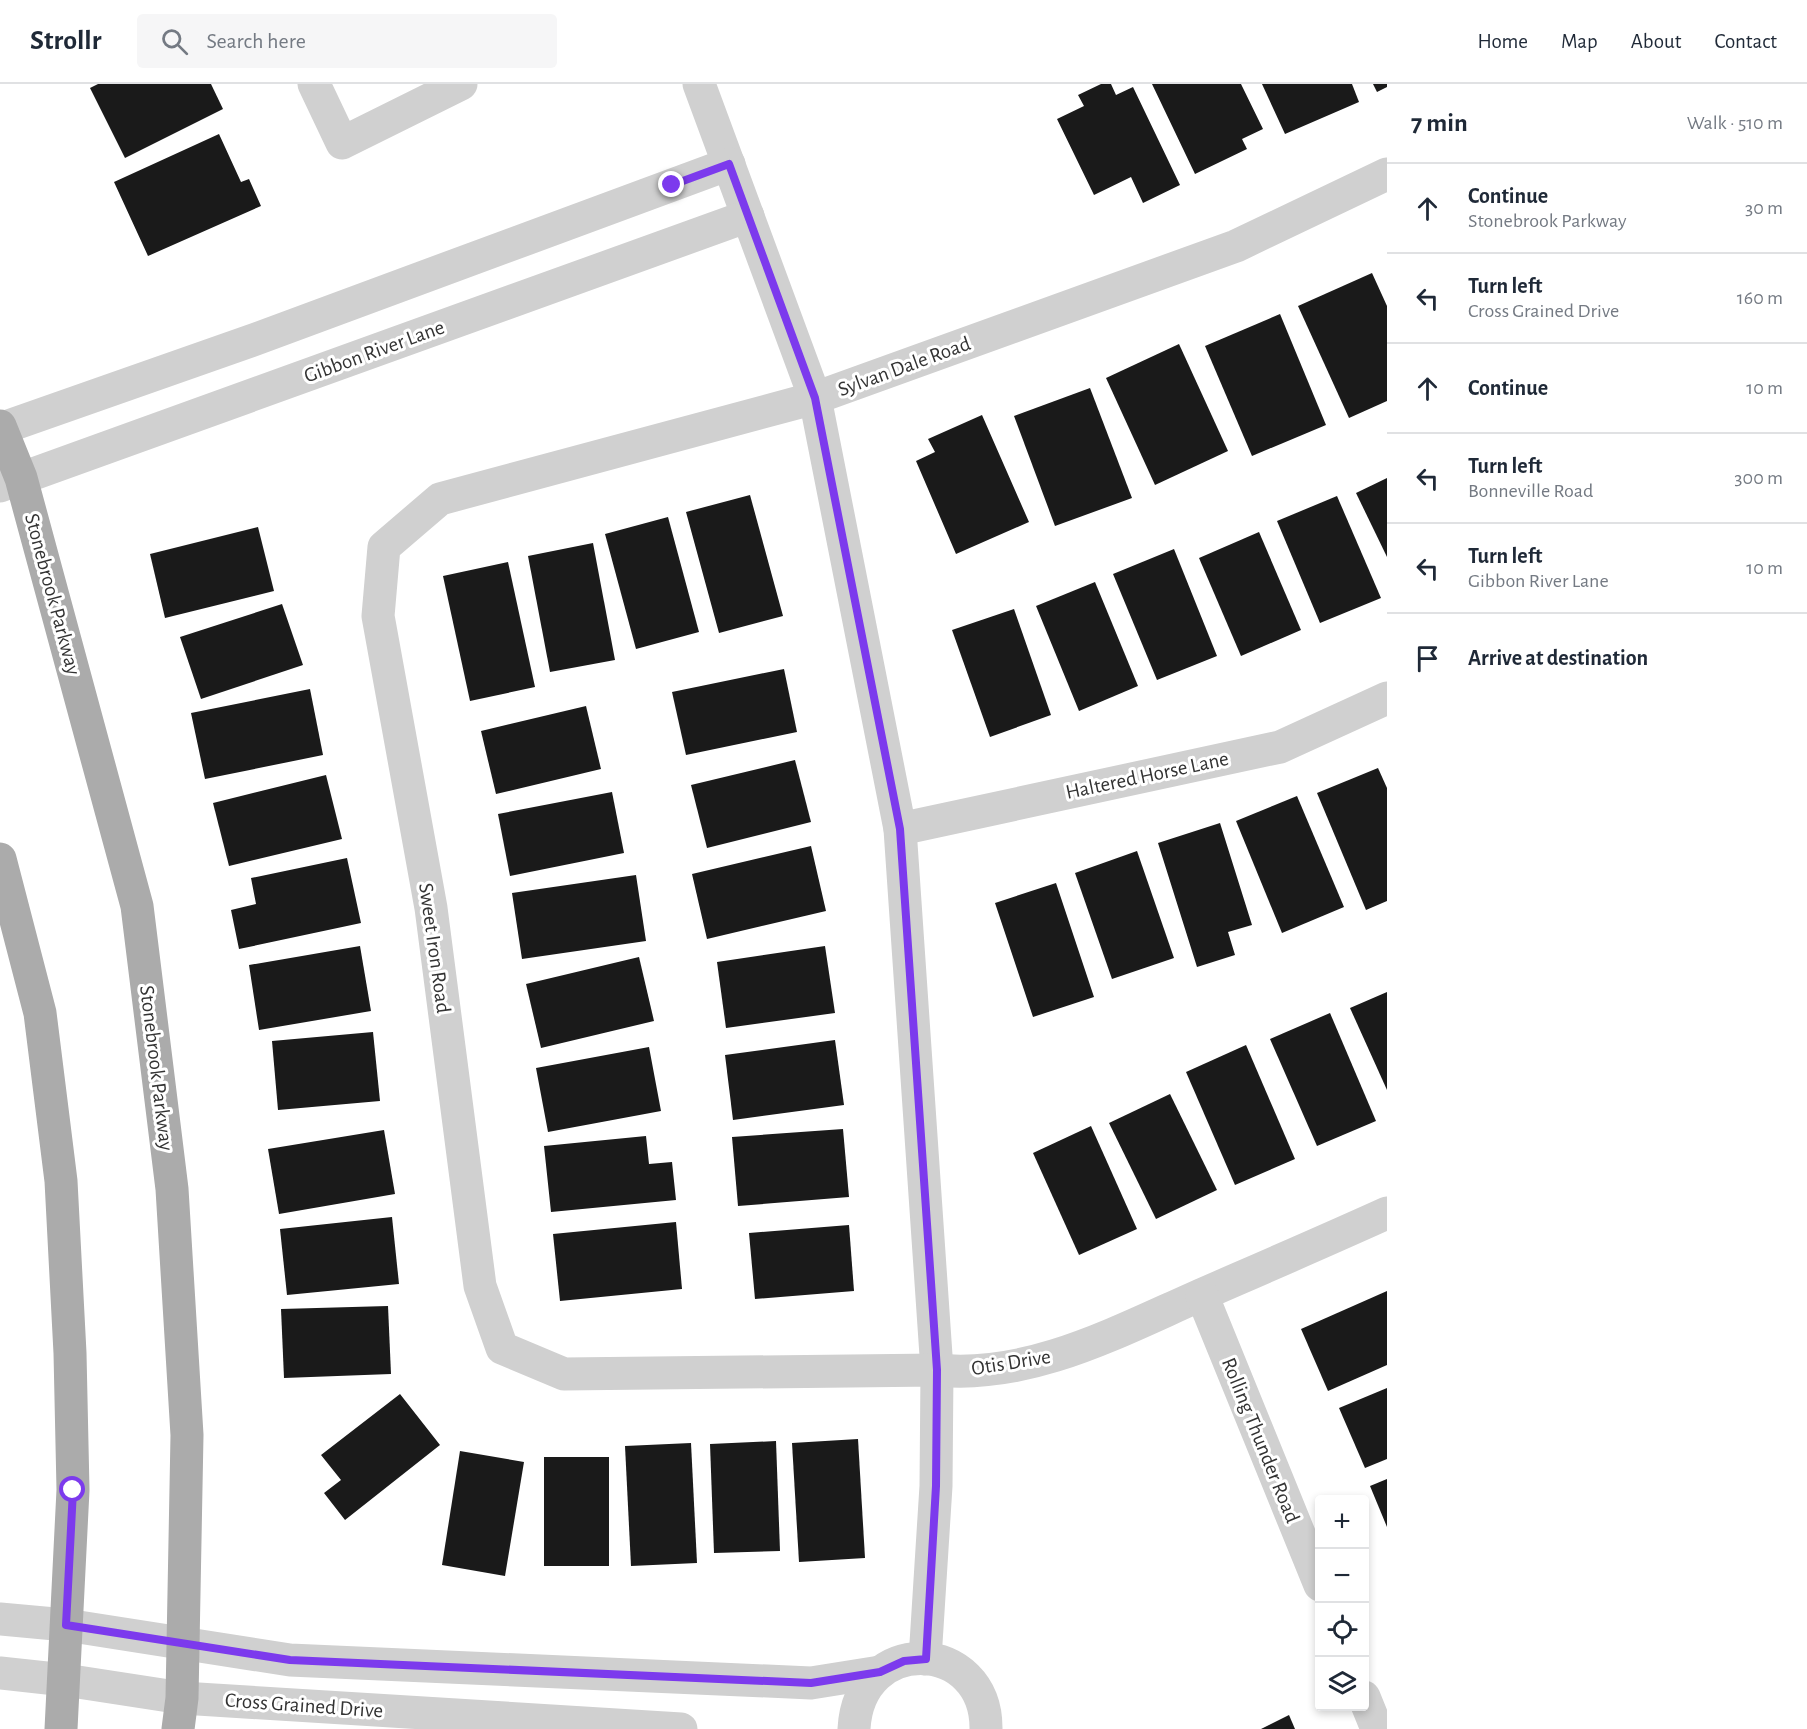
<!DOCTYPE html>
<meta charset="utf-8">
<style>
:root{--surface:#fff;--page:#f6f6f7;--text:#1f2937;--muted:#747a83;--line:#e0e1e3}
body{margin:0;font-family:"Alegreya Sans",sans-serif;background:var(--page);color:var(--text)}
.controls{position:absolute;right:18px;bottom:18px;display:grid;overflow:hidden;border-radius:6px;box-shadow:0 3px 9px #0003}
.controls button{width:54px;height:54px;display:grid;place-items:center;padding:0;border:0;border-bottom:2px solid var(--line);background:var(--surface);color:var(--text);font:30px sans-serif}
.stop{position:absolute;width:18px;height:18px;margin:-14px;border:4px solid #7c3aed;border-radius:50%;background:#fff}
.stop.end{background:#7c3aed;border-color:#fff;box-shadow:0 2px 6px #0008}
.list{margin:0;padding:0;list-style:none}
h2{display:flex;justify-content:space-between;align-items:center;height:78px;margin:0;padding:0 24px;font-size:26px}
h2 small{font-size:20px;font-weight:400;color:var(--muted)}
.list li{display:grid;grid-template-columns:39px 1fr auto;gap:18px;align-items:center;box-sizing:border-box;height:90px;padding:0 24px;border-top:2px solid var(--line)}
.list b{display:block;font-size:22px;white-space:nowrap}
.list p{margin:0;font-size:20px;white-space:nowrap;color:var(--muted)}
.list em{font-size:20px;font-style:normal;color:var(--muted)}
.icon{flex:none;width:33px;height:33px;fill:none;stroke:currentColor;stroke-width:2;stroke-linecap:round;stroke-linejoin:round}
.map{position:relative;flex:none;width:1387px;height:1645px;overflow:hidden}
header{display:flex;align-items:center;gap:36px;box-sizing:border-box;height:84px;padding:0 30px;background:var(--surface);border-bottom:2px solid var(--line)}
header strong{font-size:28px}
nav{display:flex;gap:33px;margin-inline-start:auto;font-size:21px}
.search{width:420px;height:54px;background:var(--page);display:flex;align-items:center;gap:15px;box-sizing:border-box;padding:0 21px;border-radius:6px;color:var(--muted);font-size:22px}
main{display:flex}
aside{flex:1;background:var(--surface)}
.map>svg:first-child{display:block}
.building{fill:#1a1a1a}
.lines{fill:none;stroke-linecap:round;stroke-linejoin:round}
.minor{stroke:#d0d0d0;stroke-width:33}
.major{stroke:#ababab;stroke-width:33}
.route{stroke:#7c3aed;stroke-width:8}
.labels{text-anchor:middle;stroke-width:6;stroke-linejoin:round;paint-order:stroke}
.street-label{font-size:21px;fill:#333;stroke:#fff}
</style>
<header>
<strong>Strollr</strong>
<div class="search"><svg class="icon" aria-label="search" viewBox="0 0 24 24"><circle cx="10" cy="10" r="6"/><path d="M15 15l6 6"/></svg>Search here</div>
<nav><a>Home</a><a>Map</a><a>About</a><a>Contact</a></nav>
</header>
<main>
<div class="map">
<svg width="1387" height="1645" viewBox="0 0 1387 1645">
<rect width="100%" height="100%" fill="#fff"/>
<!-- building -->
<g class="building">
<polygon points="98,0 211,0 223,25 125,74 90,4"/>
<polygon points="1101,0 1111,0 1116,11 1133,3 1180,101 1143,119 1131,93 1094,111 1057,35 1084,22 1078,11"/>
<polygon points="1152,0 1241,0 1263,45 1242,55 1247,65 1195,90"/>
<polygon points="1262,0 1352,0 1359,18 1285,50"/>
<polygon points="1373,0 1387,0 1387,3 1377,8"/>
<polygon points="219,50 241,98 249,95 261,122 148,172 114,98"/>
<polygon points="1372,189 1387,222 1387,317 1349,334 1298,222"/>
<polygon points="1280,230 1326,341 1252,372 1205,262"/>
<polygon points="1179,260 1228,367 1155,401 1106,294"/>
<polygon points="1090,304 1132,414 1055,442 1014,332"/>
<polygon points="982,331 1029,438 956,470 916,377 935,368 928,355"/>
<polygon points="1387,394 1387,473 1356,409"/>
<polygon points="750,411 783,532 719,549 686,428"/>
<polygon points="1337,412 1381,514 1320,539 1277,437"/>
<polygon points="668,433 699,548 636,565 605,450"/>
<polygon points="258,443 274,507 165,534 150,470"/>
<polygon points="1259,448 1301,546 1241,572 1199,474"/>
<polygon points="593,459 615,576 550,588 528,472"/>
<polygon points="1174,465 1217,572 1157,596 1113,490"/>
<polygon points="508,478 535,603 470,617 443,492"/>
<polygon points="1095,498 1138,602 1079,627 1036,522"/>
<polygon points="282,520 303,581 201,615 180,553"/>
<polygon points="1014,525 1051,631 990,653 952,546"/>
<polygon points="784,585 797,648 686,671 672,608"/>
<polygon points="310,605 323,671 205,695 191,629"/>
<polygon points="586,622 601,685 496,710 481,647"/>
<polygon points="795,676 811,738 707,764 691,701"/>
<polygon points="1378,684 1387,704 1387,817 1366,826 1317,709"/>
<polygon points="326,691 342,755 229,782 213,719"/>
<polygon points="612,708 624,769 510,792 498,730"/>
<polygon points="1297,712 1344,823 1282,849 1236,737"/>
<polygon points="1220,739 1252,841 1228,848 1235,871 1197,883 1158,759"/>
<polygon points="811,762 826,827 707,855 692,790"/>
<polygon points="1137,767 1174,874 1112,895 1075,789"/>
<polygon points="347,774 361,839 239,865 231,826 256,820 251,794"/>
<polygon points="636,791 646,857 522,875 512,809"/>
<polygon points="1056,799 1094,913 1033,933 995,819"/>
<polygon points="360,862 371,927 259,946 249,881"/>
<polygon points="825,862 835,929 726,944 717,878"/>
<polygon points="639,873 654,937 541,964 526,900"/>
<polygon points="1387,908 1387,1006 1350,924"/>
<polygon points="1330,929 1376,1037 1317,1062 1270,955"/>
<polygon points="373,948 380,1017 278,1026 272,957"/>
<polygon points="835,956 844,1021 733,1036 725,971"/>
<polygon points="1246,961 1295,1075 1235,1101 1186,988"/>
<polygon points="649,963 661,1027 548,1048 536,984"/>
<polygon points="1170,1010 1217,1106 1156,1135 1109,1039"/>
<polygon points="1091,1042 1137,1145 1079,1171 1033,1069"/>
<polygon points="843,1045 849,1113 738,1122 732,1053"/>
<polygon points="384,1046 395,1110 279,1130 268,1065"/>
<polygon points="646,1052 649,1080 672,1078 676,1116 551,1128 544,1062"/>
<polygon points="392,1133 399,1200 287,1211 280,1145"/>
<polygon points="676,1138 682,1205 560,1217 553,1150"/>
<polygon points="849,1141 854,1207 755,1215 749,1149"/>
<polygon points="1387,1207 1387,1281 1328,1307 1301,1245"/>
<polygon points="388,1222 391,1290 284,1294 281,1225"/>
<polygon points="1387,1304 1387,1375 1365,1384 1339,1324"/>
<polygon points="400,1310 440,1361 345,1436 324,1409 341,1396 321,1371"/>
<polygon points="858,1355 865,1474 799,1478 792,1359"/>
<polygon points="776,1357 780,1467 714,1469 710,1360"/>
<polygon points="691,1359 697,1479 631,1482 625,1362"/>
<polygon points="460,1367 524,1378 505,1492 442,1481"/>
<rect x="544" y="1373" width="65" height="109"/>
<polygon points="1387,1395 1387,1443 1370,1402"/>
<polygon points="1289,1631 1295,1645 1261,1645"/>
</g>
<g class="lines">
<!-- minor -->
<g class="minor">
<polyline points="314,0 342,59 461,0"/>
<polyline points="699,0 815,314 900,745 937,1286 936,1402 925,1575"/>
<path d="M1387,90L1236,162L815,314L440,415L384,463L378,532L431,824L480,1202L502,1264L564,1290L937,1286C1028,1295 1113,1250 1194,1214C1258,1186 1323,1158 1387,1129"/>
<polyline points="0,345 256,255 729,80"/>
<polyline points="0,402 748,132"/>
<polyline points="900,745 1280,663 1387,614"/>
<polyline points="1202,1211 1320,1501"/>
<polyline points="0,1535 66,1541 290,1576 811,1599 880,1588"/>
<polyline points="0,1589 65,1596 182,1614 681,1645"/>
<polyline points="1364,1613 1377,1645"/>
<path d="M854,1645C859,1548 987,1554 986,1645"/>
</g>
<!-- major -->
<g class="major">
<polyline points="0,342 21,394 137,822 172,1105 187,1351 182,1614 178,1645"/>
<polyline points="0,775 40,929 61,1097 70,1269 73,1406 61,1645"/>
</g>
</g>
<g class="lines">
<!-- route -->
<polyline class="route" points="73,1406 66,1541 290,1576 811,1599 880,1588 904,1577 926,1575 936,1402 937,1286 900,745 815,314 729,80 672,101"/>
</g>
<g class="labels">
<!-- street labels -->
<g class="street-label">
<text transform="translate(374 267) rotate(-20)" y="7">Gibbon River Lane</text>
<text transform="translate(904 282) rotate(-20)" y="7">Sylvan Dale Road</text>
<text transform="translate(53 510) rotate(75)" y="7">Stonebrook Parkway</text>
<text transform="translate(1147 691) rotate(-12)" y="7">Haltered Horse Lane</text>
<text transform="translate(435 864) rotate(82)" y="7">Sweet Iron Road</text>
<text transform="translate(157 984) rotate(83)" y="7">Stonebrook Parkway</text>
<text transform="translate(1011 1278) rotate(-9)" y="7">Otis Drive</text>
<text transform="translate(1261 1356) rotate(68)" y="7">Rolling Thunder Road</text>
<text transform="translate(304 1621) rotate(4)" y="7">Cross Grained Drive</text>
</g>
</g>
</svg>
<div class="controls">
<button>+</button>
<button>−</button>
<button><svg class="icon" aria-label="locate" viewBox="0 0 24 24"><circle cx="12" cy="12" r="6"/><path d="M12 2v4M12 18v4M2 12h4M18 12h4"/></svg></button>
<button><svg class="icon" aria-label="layers" viewBox="0 0 24 24"><path d="M12 4l9 5-9 5-9-5zM3 14l9 5 9-5"/></svg></button>
</div>
<div class="stop" style="left:73px;top:1406px"></div>
<div class="stop end" style="left:672px;top:101px"></div>
</div>
<aside>
<h2>7 min<small>Walk · 510 m</small></h2>
<ul class="list">
<li><svg class="icon" aria-label="ahead" viewBox="0 0 24 24"><path d="M12 20V5M6 11l6-6 6 6"/></svg><div><b>Continue</b><p>Stonebrook Parkway</p></div><em>30 m</em></li>
<li><svg class="icon" aria-label="left" viewBox="0 0 24 24"><path d="M17 20v-9H6M10 6l-5 5 5 5"/></svg><div><b>Turn left</b><p>Cross Grained Drive</p></div><em>160 m</em></li>
<li><svg class="icon" aria-label="ahead" viewBox="0 0 24 24"><path d="M12 20V5M6 11l6-6 6 6"/></svg><div><b>Continue</b></div><em>10 m</em></li>
<li><svg class="icon" aria-label="left" viewBox="0 0 24 24"><path d="M17 20v-9H6M10 6l-5 5 5 5"/></svg><div><b>Turn left</b><p>Bonneville Road</p></div><em>300 m</em></li>
<li><svg class="icon" aria-label="left" viewBox="0 0 24 24"><path d="M17 20v-9H6M10 6l-5 5 5 5"/></svg><div><b>Turn left</b><p>Gibbon River Lane</p></div><em>10 m</em></li>
<li><svg class="icon" aria-label="arrive" viewBox="0 0 24 24"><path d="M6 21V4h12l-3 4 3 4H6"/></svg><div><b>Arrive at destination</b></div></li>
</ul>
</aside>
</main>
